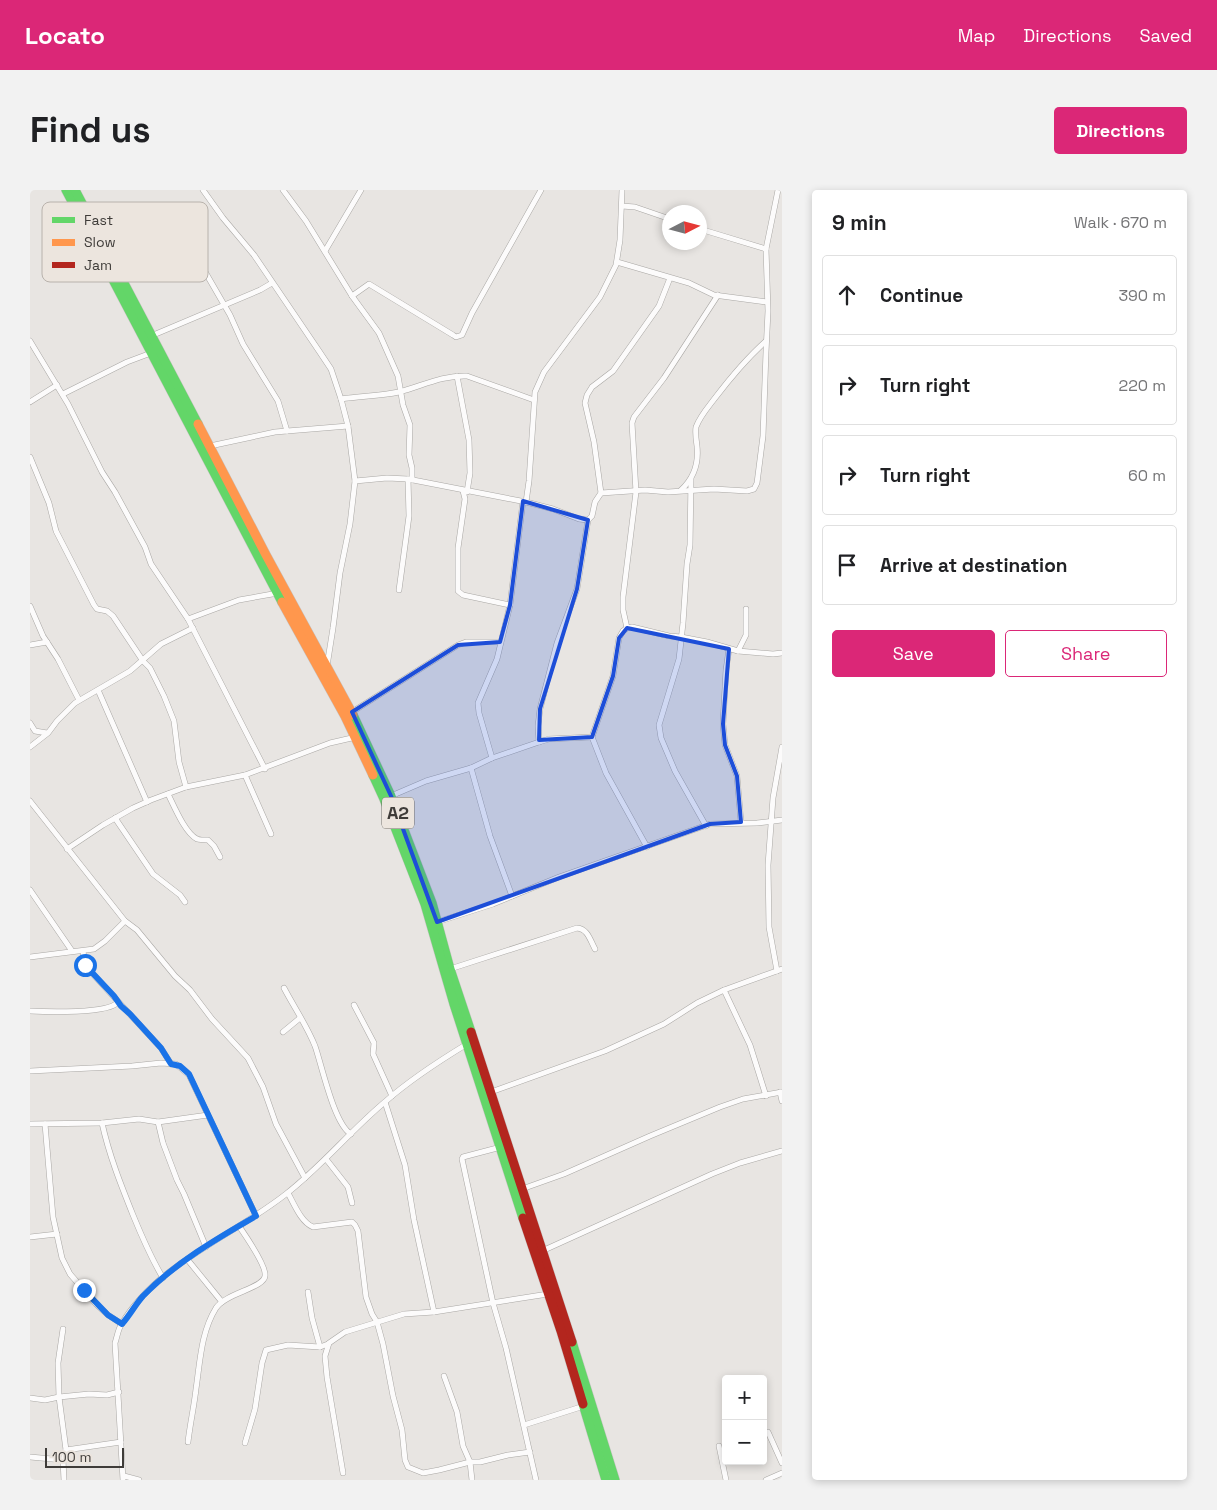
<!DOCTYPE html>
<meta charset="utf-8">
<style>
:root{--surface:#fff;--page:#f2f2f2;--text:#202124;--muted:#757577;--line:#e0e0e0;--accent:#db2777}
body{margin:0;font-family:"Space Grotesk",sans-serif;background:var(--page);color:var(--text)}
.controls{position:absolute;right:15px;bottom:15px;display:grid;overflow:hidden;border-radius:5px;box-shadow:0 2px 8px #0003}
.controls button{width:45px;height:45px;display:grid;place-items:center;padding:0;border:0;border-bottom:1px solid var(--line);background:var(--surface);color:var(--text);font:25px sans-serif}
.compass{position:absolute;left:632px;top:15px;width:45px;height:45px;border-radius:50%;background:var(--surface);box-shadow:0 2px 8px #0003;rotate:84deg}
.scale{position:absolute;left:15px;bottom:12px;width:79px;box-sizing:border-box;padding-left:5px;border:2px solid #3f3c39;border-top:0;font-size:14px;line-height:18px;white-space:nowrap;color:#3f3c39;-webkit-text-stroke:4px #ece5de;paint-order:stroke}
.stop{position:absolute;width:15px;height:15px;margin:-11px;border:4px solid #1a73e8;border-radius:50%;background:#fff}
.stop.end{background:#1a73e8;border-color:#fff;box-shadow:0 1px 5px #0008}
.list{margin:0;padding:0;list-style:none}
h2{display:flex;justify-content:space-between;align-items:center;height:65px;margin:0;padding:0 20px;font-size:21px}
h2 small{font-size:16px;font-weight:400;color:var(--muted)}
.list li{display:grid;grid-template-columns:32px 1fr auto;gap:15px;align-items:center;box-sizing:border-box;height:80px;margin:0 10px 10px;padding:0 10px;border:1px solid var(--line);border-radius:5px}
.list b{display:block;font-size:19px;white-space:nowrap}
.list em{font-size:16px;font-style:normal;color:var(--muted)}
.actions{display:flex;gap:10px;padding:15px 20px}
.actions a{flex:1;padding:11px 0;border:1px solid var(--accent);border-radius:5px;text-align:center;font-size:18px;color:var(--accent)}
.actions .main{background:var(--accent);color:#fff}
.icon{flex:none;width:28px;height:28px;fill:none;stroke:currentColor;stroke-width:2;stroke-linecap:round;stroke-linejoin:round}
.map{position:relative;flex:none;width:752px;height:1290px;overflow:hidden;border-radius:5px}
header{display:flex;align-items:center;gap:30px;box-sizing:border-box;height:70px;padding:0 25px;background:var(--accent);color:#fff}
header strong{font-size:24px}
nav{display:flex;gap:28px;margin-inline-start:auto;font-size:18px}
.intro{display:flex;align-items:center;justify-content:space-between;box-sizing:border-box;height:120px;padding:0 30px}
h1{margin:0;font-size:35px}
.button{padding:12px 22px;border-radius:5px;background:var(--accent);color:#fff;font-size:18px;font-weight:700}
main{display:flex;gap:30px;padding:0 30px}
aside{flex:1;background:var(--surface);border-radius:5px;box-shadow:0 2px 8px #0003}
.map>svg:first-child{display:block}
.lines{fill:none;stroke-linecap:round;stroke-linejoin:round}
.street-casing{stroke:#a9a7a4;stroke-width:6}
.fast-casing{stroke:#c6c3c2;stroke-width:10}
.slow-casing{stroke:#c6c3c2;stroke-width:10}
.jam-casing{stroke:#c6c3c2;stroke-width:10}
.street{stroke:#fcfbfb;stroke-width:5}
.fast{stroke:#63d668;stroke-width:9}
.slow{stroke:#ff974d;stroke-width:9}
.jam{stroke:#b3261e;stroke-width:9}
.route{stroke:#1a73e8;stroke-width:6}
.marked{fill:#1d4ed8;fill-opacity:0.2;stroke:#1d4ed8;stroke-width:4;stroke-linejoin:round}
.labels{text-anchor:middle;stroke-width:5;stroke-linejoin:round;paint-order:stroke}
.shield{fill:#ece5de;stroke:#736f6a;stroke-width:1}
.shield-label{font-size:18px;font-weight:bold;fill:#3f3c39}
.key{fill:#ece5de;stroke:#b8b2ac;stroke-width:1}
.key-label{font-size:14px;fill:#3f3c39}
</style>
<header>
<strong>Locato</strong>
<nav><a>Map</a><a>Directions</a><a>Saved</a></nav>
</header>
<div class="intro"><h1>Find us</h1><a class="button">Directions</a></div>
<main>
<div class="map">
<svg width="752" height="1290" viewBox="0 0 752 1290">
<rect width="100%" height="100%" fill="#e8e5e2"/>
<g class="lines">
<!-- street casing -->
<g class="street-casing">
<g id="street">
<polyline points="173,0 193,28 224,65 289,161 301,179 311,209 318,236 325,291 320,334 310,383 303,438 297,476"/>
<polyline points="253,0 276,31 322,106 349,143 368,186 373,215 380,235 379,265 382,278 382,290"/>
<polyline points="592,16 605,17 640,29"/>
<polyline points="670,39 736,59"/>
<polyline points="295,61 331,0"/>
<polyline points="587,72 659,93 684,105 737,112"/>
<polyline points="170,73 200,125 213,154 248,211 257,241"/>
<polyline points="322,106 339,94 423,145 426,147 432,145 442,123 511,0"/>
<polyline points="121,146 230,100 242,93"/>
<polyline points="0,151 38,214 72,282 85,302 115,357 121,374 158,429 235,579"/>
<polyline points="427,186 439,250 440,283 437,302"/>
<polyline points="33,204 97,172 121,163"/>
<path d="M311,209C330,206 350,206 369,202C392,196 412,185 437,186L504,210"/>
<polyline points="0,212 27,195"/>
<polyline points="180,256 245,242 318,236"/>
<polyline points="0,267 19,313 26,341 64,415 67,419 77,421 83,426 113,471 120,478 134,506 144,531 149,572 156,597"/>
<polyline points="661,289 660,355 657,374 653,433 649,469 629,535 631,548 645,581 676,636"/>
<polyline points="325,291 357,288 378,289 496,312 523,319 549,329 558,330"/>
<path d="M651,300C664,288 669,274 667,256C666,249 665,243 666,237C670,226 679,216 685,208C701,187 717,168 736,151"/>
<polyline points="433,301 435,309 428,358 428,401 433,405 480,415"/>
<polyline points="571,303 615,300 638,302 684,299 717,301 724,299 727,293 733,246 736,162 738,121 736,59 748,0"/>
<polyline points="496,312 499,291 505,202 514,182 570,107 586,75 590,50 592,0"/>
<polyline points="369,400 379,326 378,289"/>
<polyline points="0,416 13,446 28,469 49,510"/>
<polyline points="158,429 209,410 248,403"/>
<polyline points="597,438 593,420 593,407 606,302 602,233 604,227 634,188 688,105"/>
<polyline points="0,455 17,452"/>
<polyline points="699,459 696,480 693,534 695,555 707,586 711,632"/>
<polyline points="708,461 743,464 752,463"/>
<polyline points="68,500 117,612"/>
<polyline points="322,522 428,455 436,452 470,452"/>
<polyline points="0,533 5,541 17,543"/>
<polyline points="509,552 508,536 510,519 527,453 547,399 558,330 562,326 565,312 571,303 564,252 555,213 557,205 562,197 583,181 629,116 640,88"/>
<polyline points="0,557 18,543 27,531 45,513 100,481 131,454 163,438"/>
<polyline points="462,568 449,523 448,513 467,469 480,415 493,311"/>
<polyline points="441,578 460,646 482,706"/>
<polyline points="215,585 241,644"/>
<path d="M138,604C144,616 155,643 167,649C170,650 175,650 178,650L184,656L190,667"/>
<polyline points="361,606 396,591 441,578 462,568 509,552 519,549 562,547"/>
<polyline points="0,611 95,731 107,740 145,786 160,800 182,829 218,868 233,897 246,934 275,988"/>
<polyline points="85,628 123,684 150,705 155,712"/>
<polyline points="617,657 576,583 562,547 583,486 589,448 593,441 597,438 602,437 639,446 651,447 677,452 708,461 716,445 716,419"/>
<polyline points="37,659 73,635 103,618 121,610 156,597 215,585 300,553 326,547"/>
<polyline points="0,700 42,761"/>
<polyline points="407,732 463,714 529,687 680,634 727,633 752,630"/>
<polyline points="53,761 55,775 60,781 131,858 141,874"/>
<polyline points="0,767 64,759 75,751 95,731"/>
<path d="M420,779L547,738C558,739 560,750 565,759"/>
<polyline points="747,781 739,737 738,675 743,608 752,557"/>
<path d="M254,798C264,817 277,836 285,856C292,876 304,934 321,944"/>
<polyline points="694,800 720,855 736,906"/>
<polyline points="324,815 344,853 343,864 362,906"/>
<path d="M0,821C16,822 79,824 88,812"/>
<polyline points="253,842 270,828"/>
<polyline points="0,881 102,876 131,873 146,874 159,885 226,1026"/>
<polyline points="461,902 575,861 634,834 667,813 694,800 752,779"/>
<polyline points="750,902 752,911"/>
<polyline points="355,912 375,975 384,1030 404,1122"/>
<polyline points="128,932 133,953 147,990 154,1004 176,1057"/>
<path d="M72,933C79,965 91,995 103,1025C112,1047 121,1068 133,1088"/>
<polyline points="0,934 72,933 109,929 128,932 178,925"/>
<polyline points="15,934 23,1027 32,1068 40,1084 66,1114 78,1125 92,1134"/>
<polyline points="471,957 433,967 432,969 463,1113 476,1158 506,1290"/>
<polyline points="296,969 318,997 322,1013"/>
<polyline points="492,999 534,984 620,946 690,917 713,909 752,902"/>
<path d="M258,1003C264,1014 271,1032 283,1037L322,1032L325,1035L328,1041L336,1107L342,1124L347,1132L353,1154L363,1206L372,1240L375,1270L378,1277L393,1283L409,1280L440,1272H450L478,1265L500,1262"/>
<polyline points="0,1047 27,1044"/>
<polyline points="512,1061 682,984 710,973 752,961"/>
<polyline points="157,1069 192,1112"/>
<polyline points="278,1102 282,1128 290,1157"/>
<polyline points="33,1139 28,1173 29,1207 36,1260"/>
<polyline points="414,1186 427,1222 433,1256 440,1272 442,1290"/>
<polyline points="0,1208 15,1210 29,1207 59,1204 77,1205 89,1202"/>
<polyline points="494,1235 554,1216"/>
<polyline points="738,1242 752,1273"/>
<path d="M158,1252C160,1234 164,1217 166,1199C170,1172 171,1142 186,1118C196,1103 234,1098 235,1086C237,1076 215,1045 209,1036"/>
<polyline points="215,1253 225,1219 232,1173 236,1160 258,1155 290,1157 298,1154"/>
<polyline points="689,1256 696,1290"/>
<polyline points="0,1267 33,1270"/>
<polyline points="313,1283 297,1187 295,1166 299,1153 315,1142 374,1124 404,1122 518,1104"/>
<polyline points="94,1286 109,1290"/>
<polyline points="34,1290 33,1270 36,1260 91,1252"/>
<path d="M93,1290L85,1153C87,1147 88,1140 91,1135C126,1074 203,1046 256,1004C292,976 321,940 356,911C381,889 409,871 437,854"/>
<polyline points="736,1290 752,1283"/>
</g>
</g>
<!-- fast casing -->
<g class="fast-casing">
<g id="fast">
<polyline points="36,0 252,412"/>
<polyline points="45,0 168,234"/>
<polyline points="323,525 361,606 402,713 420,779 441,842"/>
<polyline points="343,585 354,609 395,714 424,814 493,1028"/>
<polyline points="542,1152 585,1290"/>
<polyline points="553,1214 576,1290"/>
</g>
</g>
<!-- slow casing -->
<g class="slow-casing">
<g id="slow">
<polyline points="168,234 236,365 323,525"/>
<polyline points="252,412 315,526 343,585"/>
</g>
</g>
<!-- jam casing -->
<g class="jam-casing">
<g id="jam">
<polyline points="441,842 542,1152"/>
<polyline points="493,1028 531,1141 553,1214"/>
</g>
</g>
<!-- street -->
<use href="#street" class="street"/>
<!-- fast -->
<use href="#fast" class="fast"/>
<!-- slow -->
<use href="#slow" class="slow"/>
<!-- jam -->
<use href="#jam" class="jam"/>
</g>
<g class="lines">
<!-- route -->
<path class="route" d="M54,1100L78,1125L92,1134C100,1125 105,1115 113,1106C145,1073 186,1049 226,1026L159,884L150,876L141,874L131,858L100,824L91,816L84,806L55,775"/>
</g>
<!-- marked area -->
<path class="marked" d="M493,311L558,330L547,399L510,519L509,550L562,547L583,486L589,448L597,438L699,459L693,534L695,555L707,586L711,632L680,634L407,732L361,606L322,522L428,455L470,452L480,415Z"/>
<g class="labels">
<!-- shield labels -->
<rect class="shield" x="352" y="607.5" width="32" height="31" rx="4"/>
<g class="shield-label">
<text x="368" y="629">A2</text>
</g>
</g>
<!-- legend -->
<rect x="12" y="12" width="166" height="80" rx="8" class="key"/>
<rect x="22" y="27" width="23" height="6" fill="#63d668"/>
<rect x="22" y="49" width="23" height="7" fill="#ff974d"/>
<rect x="22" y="72" width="23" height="6" fill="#b3261e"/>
<g class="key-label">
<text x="54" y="35">Fast</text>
<text x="54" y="57">Slow</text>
<text x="54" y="80">Jam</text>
</g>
</svg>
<div class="controls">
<button>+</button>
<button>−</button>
</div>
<svg class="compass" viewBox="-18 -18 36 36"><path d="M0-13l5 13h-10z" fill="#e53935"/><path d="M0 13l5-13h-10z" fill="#757577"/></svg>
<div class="scale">100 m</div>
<div class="stop" style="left:55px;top:775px"></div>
<div class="stop end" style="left:54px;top:1100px"></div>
</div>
<aside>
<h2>9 min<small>Walk · 670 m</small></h2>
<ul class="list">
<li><svg class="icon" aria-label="ahead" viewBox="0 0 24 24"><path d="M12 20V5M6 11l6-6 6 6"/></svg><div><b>Continue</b></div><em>390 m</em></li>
<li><svg class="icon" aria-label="right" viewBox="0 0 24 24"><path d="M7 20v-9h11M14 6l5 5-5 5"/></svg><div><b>Turn right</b></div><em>220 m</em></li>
<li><svg class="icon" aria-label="right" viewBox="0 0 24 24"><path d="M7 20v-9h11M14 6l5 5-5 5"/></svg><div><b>Turn right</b></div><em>60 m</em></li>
<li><svg class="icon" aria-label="arrive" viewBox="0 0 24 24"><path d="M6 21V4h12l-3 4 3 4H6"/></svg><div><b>Arrive at destination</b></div></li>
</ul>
<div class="actions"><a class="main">Save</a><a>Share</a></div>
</aside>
</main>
